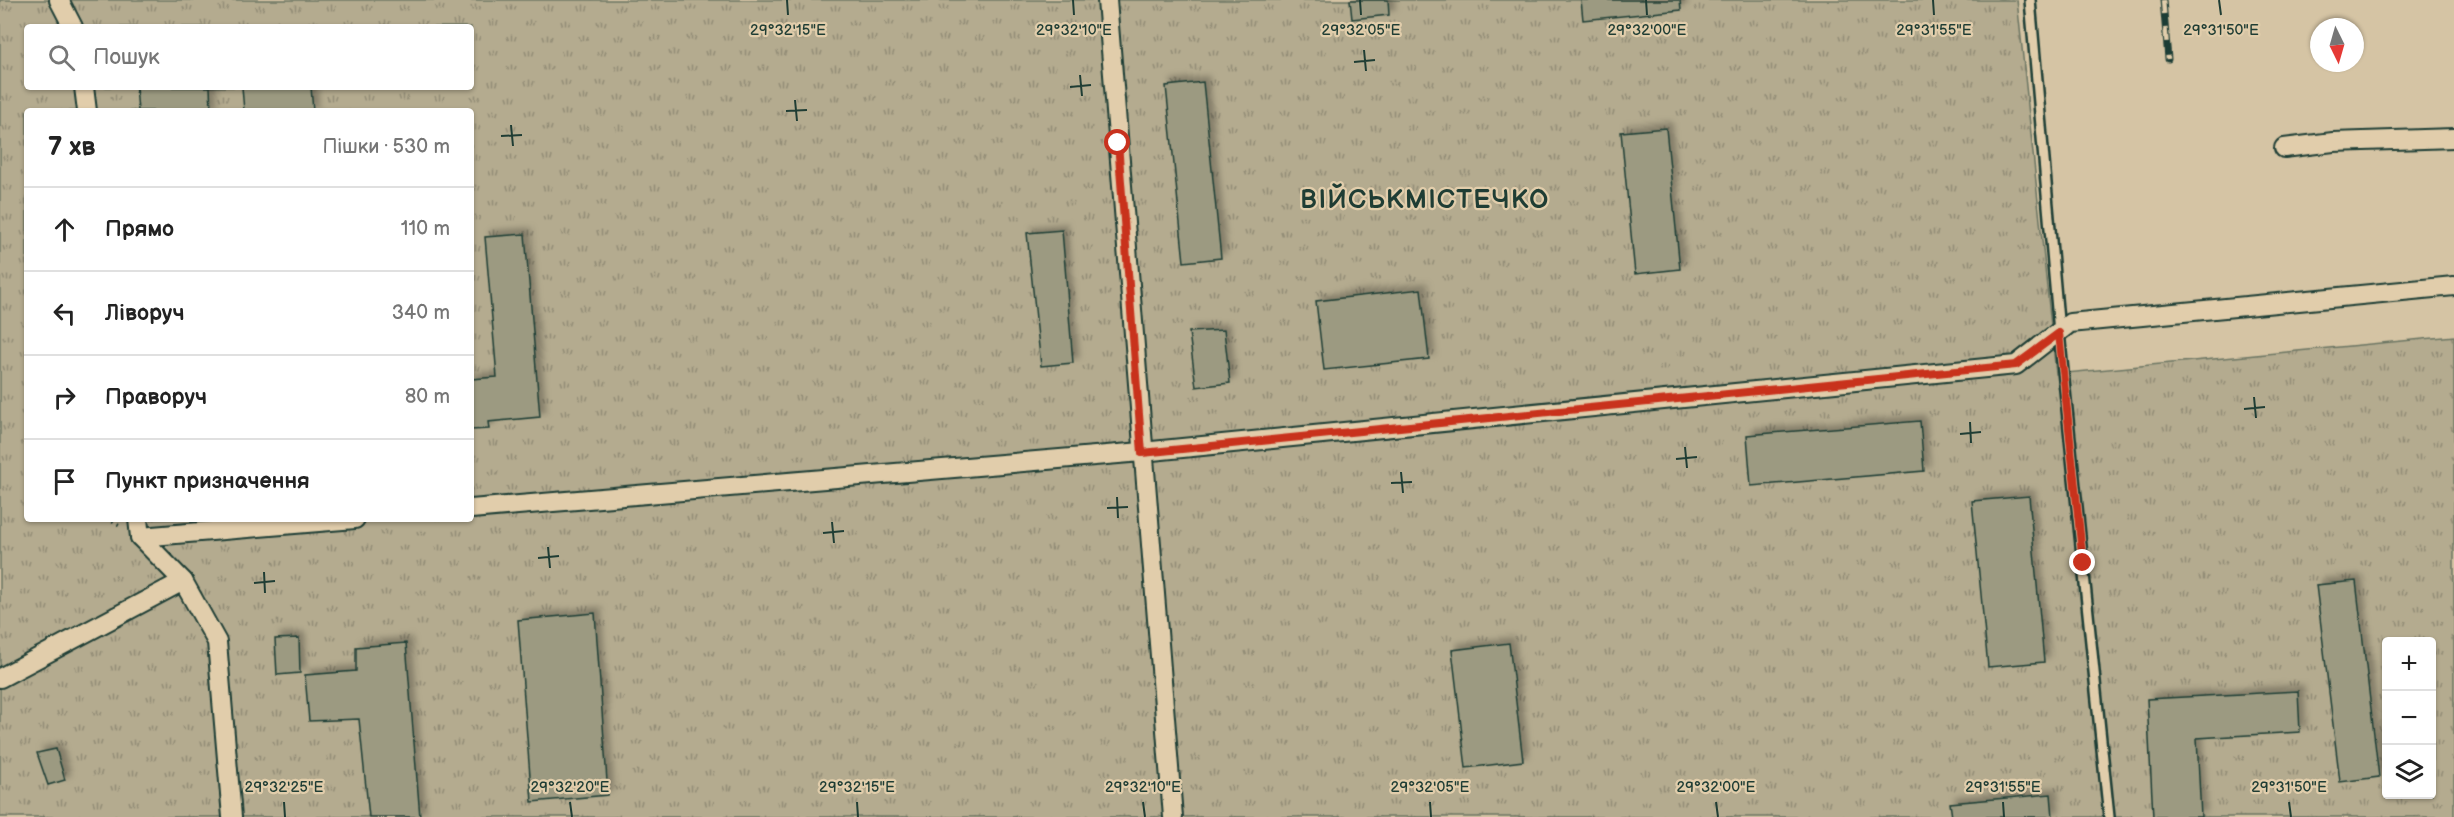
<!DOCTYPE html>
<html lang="uk">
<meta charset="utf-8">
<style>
:root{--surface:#fff;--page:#f2f2f2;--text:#222;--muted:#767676;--line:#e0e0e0}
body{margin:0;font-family:"Balsamiq Sans",sans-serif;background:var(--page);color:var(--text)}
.controls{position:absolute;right:18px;bottom:18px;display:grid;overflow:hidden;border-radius:6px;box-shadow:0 2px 4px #0004}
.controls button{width:54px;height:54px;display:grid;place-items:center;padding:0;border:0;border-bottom:2px solid var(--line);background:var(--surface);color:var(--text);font:30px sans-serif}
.compass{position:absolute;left:2310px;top:18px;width:54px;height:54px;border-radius:50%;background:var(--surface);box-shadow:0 2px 4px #0004;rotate:175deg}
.stop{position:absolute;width:18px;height:18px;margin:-14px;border:4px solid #c8321e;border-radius:50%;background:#fff}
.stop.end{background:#c8321e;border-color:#fff;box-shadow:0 2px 6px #0008}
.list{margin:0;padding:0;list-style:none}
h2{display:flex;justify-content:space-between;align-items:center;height:78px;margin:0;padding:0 24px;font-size:26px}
h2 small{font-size:20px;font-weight:400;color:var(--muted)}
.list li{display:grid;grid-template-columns:39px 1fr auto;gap:18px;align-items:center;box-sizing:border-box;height:84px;padding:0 24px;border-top:2px solid var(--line)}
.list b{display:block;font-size:22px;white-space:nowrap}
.list em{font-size:20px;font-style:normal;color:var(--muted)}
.icon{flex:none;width:33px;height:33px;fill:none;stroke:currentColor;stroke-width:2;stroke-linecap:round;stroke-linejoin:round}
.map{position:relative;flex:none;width:2454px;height:817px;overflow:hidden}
.search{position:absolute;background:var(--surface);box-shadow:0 2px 4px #0004;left:24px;top:24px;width:450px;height:66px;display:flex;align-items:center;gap:15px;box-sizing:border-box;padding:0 21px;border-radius:6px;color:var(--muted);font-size:22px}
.panel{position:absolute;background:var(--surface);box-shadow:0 2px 4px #0004;left:24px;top:108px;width:450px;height:414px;border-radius:6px}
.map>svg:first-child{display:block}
.grass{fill:url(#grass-tufts);stroke:#6a7462;stroke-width:1.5;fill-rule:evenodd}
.building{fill:#9c9a81;stroke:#1f3d34;stroke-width:1.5;filter:url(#shadow)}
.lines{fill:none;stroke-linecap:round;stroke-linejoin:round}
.service-casing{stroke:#1f3d34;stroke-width:14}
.minor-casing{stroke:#1f3d34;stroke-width:22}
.path{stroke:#1f3d34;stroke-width:3;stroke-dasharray:1.5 4.5;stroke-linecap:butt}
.service{stroke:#e1cdab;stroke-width:9}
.minor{stroke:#e1cdab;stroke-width:18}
.rail-casing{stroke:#1f3d34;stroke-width:7}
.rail{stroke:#e1cdab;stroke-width:4.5;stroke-dasharray:14;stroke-linecap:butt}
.route{stroke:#c8321e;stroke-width:8}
.ticks{fill:none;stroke:#1f3d34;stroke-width:2}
.labels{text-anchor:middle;stroke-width:4.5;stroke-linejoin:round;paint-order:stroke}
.district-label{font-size:26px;font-weight:bold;letter-spacing:1.5px;fill:#1f3d34;stroke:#e1cdab}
.ticks-label{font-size:15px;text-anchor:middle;fill:#1f3d34;stroke:#e1cdab;stroke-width:4.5;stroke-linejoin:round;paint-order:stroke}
</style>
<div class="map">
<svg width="2454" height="817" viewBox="0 0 2454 817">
<defs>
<pattern id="grass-tufts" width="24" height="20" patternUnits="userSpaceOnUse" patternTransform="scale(1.5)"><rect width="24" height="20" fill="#b4ab8f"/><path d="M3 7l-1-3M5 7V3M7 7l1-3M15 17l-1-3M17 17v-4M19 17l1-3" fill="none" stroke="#928c76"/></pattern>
<filter id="shadow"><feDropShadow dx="5.5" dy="-5.5" stdDeviation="3" flood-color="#0004"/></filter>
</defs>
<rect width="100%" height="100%" fill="#d5c4a4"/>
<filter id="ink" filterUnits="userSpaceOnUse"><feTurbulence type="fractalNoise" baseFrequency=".0167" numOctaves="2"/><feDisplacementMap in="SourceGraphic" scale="12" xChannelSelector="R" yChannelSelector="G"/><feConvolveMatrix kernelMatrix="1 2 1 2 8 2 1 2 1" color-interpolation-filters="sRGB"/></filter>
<g filter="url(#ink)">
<!-- grass -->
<path class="grass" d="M0,0H2017L2056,374L2454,336V817H0ZM27,27H471V87H27ZM27,111H471V519H27ZM2386,642H2432V794H2386Z"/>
<!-- building -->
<g class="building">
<polygon points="1350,0 1388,0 1389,15 1352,19"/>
<polygon points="1581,0 1680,0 1681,10 1583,20"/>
<polygon points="1203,82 1221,258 1184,262 1166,86"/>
<polygon points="136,87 210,87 211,111 138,111"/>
<polygon points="242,87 311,87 313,111 244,111"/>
<polygon points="1666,128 1680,269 1635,274 1621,132"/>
<polygon points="1062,230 1073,363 1041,366 1027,233"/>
<polygon points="525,234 540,417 488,422 489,429 471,430 471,379 497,377 485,237"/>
<polygon points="1421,289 1429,359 1324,370 1316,301"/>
<polygon points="1224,330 1230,383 1196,387 1189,332"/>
<polygon points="1920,421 1924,471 1751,486 1747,435"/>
<polygon points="2029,496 2044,662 1988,667 1972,501"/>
<polygon points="2356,581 2379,777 2340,782 2316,585"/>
<polygon points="595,613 608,795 532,802 518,620"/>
<polygon points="299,638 300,673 277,675 275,639"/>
<polygon points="406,643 420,817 369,817 359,719 309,721 305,675 356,671 356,647"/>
<polygon points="1509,643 1523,761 1466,768 1452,650"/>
<polygon points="2298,691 2300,732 2197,738 2201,817 2153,817 2147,699"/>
<polygon points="56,749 65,780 48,785 37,753"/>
<polygon points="2051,794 2053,817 1952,817 1950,803"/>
</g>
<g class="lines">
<!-- service casing -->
<g class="service-casing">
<polyline id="service" points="2030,0 2059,332 2109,817"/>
</g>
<!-- minor casing -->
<g class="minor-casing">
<g id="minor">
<polyline points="59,0 73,27"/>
<polyline points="1107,0 1173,817"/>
<polyline points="84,87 87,111"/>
<polyline points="2284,148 2333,142 2454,138"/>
<polyline points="471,509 1142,452 2016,365 2070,323 2454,286"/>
<polyline points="138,519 140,537 183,581 217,642 232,817"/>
<polyline points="140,537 355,519"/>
<polyline points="0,678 183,581"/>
</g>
</g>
<!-- path -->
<g class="path">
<polyline points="26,352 27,352"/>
<polyline points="107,519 120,526"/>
</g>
<!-- service -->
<use href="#service" class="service"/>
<!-- minor -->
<use href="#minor" class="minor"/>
<!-- rail casing -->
<g class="rail-casing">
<polyline id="rail" points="2163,0 2168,59"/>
</g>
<!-- rail -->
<use href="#rail" class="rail"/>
</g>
</g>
<g class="lines" filter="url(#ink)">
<!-- route -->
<polyline class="route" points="1118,143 1142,453 2016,365 2059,333 2083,563"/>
</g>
<!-- ticks -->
<path class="ticks" d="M787,0L788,15M1073,0L1074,15M1360,0L1361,15M1646,0L1647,15M1933,0L1934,15M2219,0L2221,15M1364,50L1366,71M1354,62L1375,60M1080,75L1082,96M1070,87L1091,85M795,100L797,121M786,111L807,110M511,125L513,146M501,136L522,135M2254,397L2256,418M2244,409L2265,407M1970,422L1971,443M1960,434L1981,432M1685,447L1687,468M1676,459L1697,457M1401,472L1403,493M1391,483L1412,482M1117,497L1118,518M1107,508L1128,507M832,522L834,543M823,533L844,531M548,547L550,568M538,558L559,556M264,572L265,593M254,583L275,581M284,802L285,817M570,802L572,817M857,802L858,817M1143,802L1145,817M1430,802L1431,817M1716,802L1718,817M2003,802L2004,817M2289,802L2291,817"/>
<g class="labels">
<!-- district labels -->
<g class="district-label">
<text x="1425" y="208">ВІЙСЬКМІСТЕЧКО</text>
</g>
</g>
<g class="ticks-label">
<text x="788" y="35">29°32'15"E</text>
<text x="1074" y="35">29°32'10"E</text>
<text x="1361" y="35">29°32'05"E</text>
<text x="1647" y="35">29°32'00"E</text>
<text x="1934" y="35">29°31'55"E</text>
<text x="2221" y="35">29°31'50"E</text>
<text x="284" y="792">29°32'25"E</text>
<text x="570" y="792">29°32'20"E</text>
<text x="857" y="792">29°32'15"E</text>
<text x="1143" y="792">29°32'10"E</text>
<text x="1430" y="792">29°32'05"E</text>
<text x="1716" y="792">29°32'00"E</text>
<text x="2003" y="792">29°31'55"E</text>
<text x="2289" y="792">29°31'50"E</text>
</g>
</svg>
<div class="controls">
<button>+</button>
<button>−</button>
<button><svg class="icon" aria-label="layers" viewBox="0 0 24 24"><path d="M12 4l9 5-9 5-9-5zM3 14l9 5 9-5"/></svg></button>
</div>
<svg class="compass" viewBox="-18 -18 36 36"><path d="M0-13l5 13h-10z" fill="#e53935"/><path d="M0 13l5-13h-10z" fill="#767676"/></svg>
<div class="stop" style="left:1118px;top:143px"></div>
<div class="stop end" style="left:2083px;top:563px"></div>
<div class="search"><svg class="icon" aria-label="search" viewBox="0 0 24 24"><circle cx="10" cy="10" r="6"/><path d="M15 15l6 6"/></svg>Пошук</div>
<section class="panel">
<h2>7 хв<small>Пішки · 530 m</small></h2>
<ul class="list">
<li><svg class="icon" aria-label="ahead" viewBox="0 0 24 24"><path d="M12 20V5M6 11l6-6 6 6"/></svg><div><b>Прямо</b></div><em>110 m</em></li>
<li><svg class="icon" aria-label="left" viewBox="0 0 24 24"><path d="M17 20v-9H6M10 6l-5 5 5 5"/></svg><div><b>Ліворуч</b></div><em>340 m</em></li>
<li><svg class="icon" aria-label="right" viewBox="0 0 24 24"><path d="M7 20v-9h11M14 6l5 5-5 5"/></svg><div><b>Праворуч</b></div><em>80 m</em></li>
<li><svg class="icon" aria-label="arrive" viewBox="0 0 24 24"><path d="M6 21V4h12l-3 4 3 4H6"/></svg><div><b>Пункт призначення</b></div></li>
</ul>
</section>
</div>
